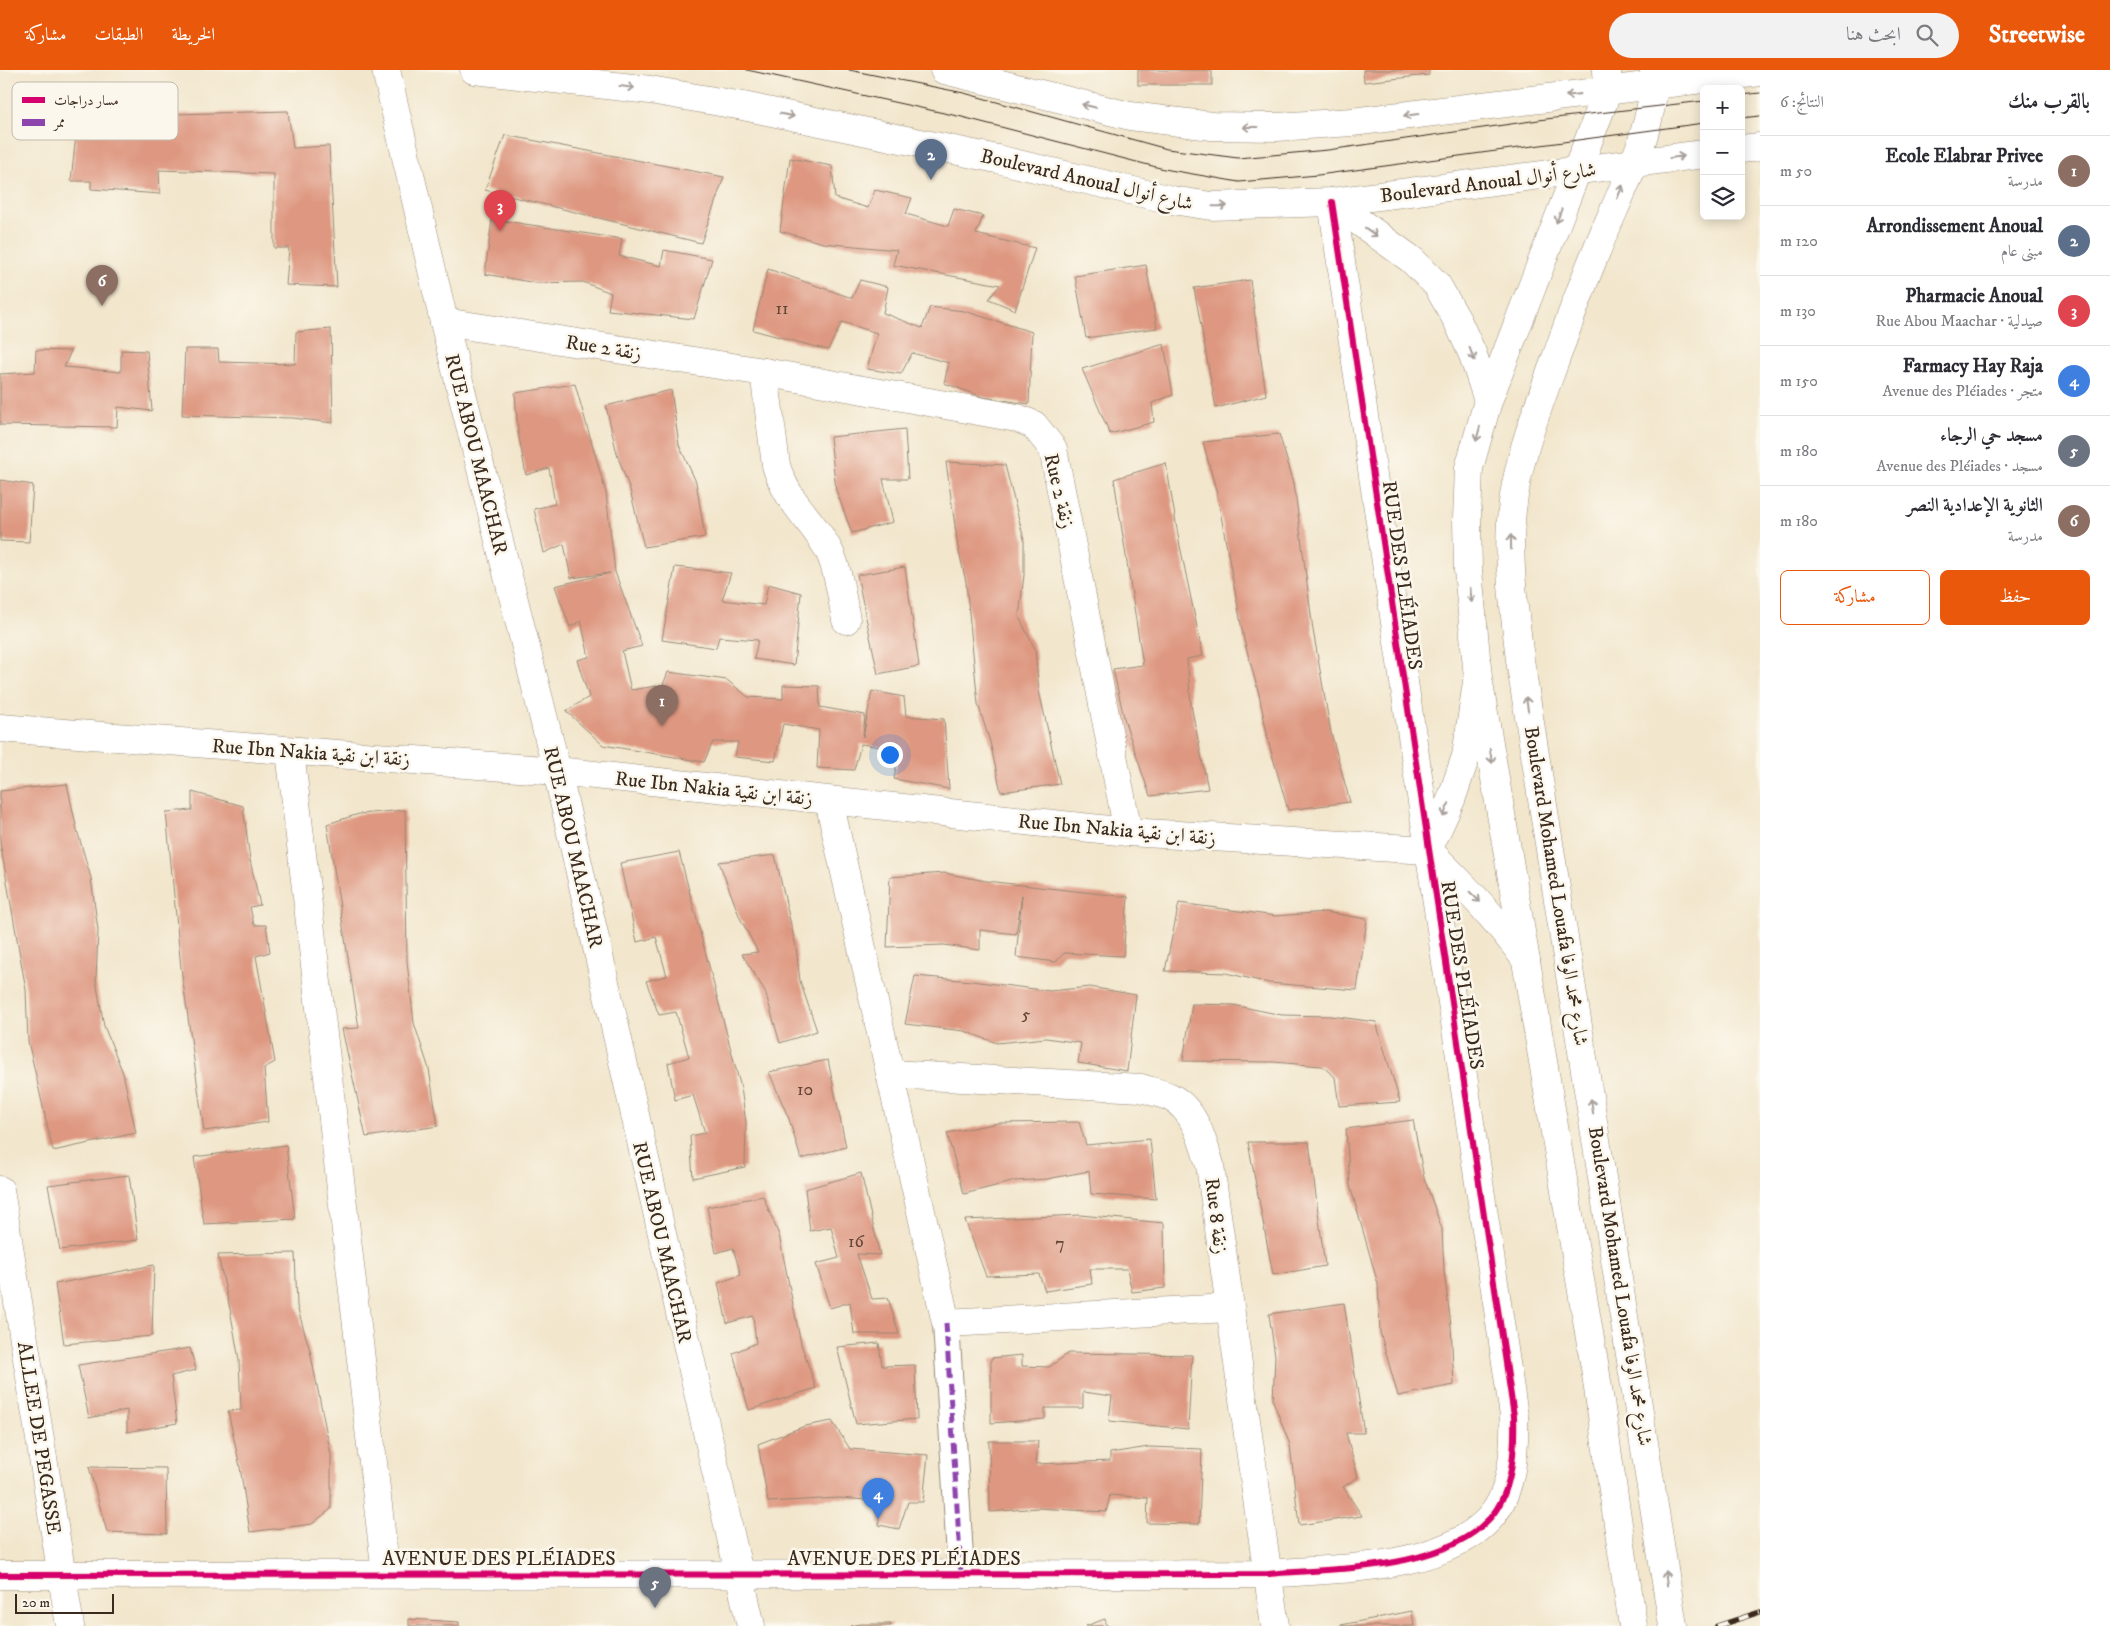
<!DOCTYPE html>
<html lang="ar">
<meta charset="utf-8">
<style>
:root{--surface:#fff;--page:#f2f2f3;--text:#2b2b33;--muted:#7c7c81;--line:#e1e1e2;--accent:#ea580c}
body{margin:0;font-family:"IM FELL DW Pica",Amiri,serif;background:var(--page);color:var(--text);direction:rtl}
.controls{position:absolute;right:15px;top:15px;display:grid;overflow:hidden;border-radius:8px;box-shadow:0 2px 12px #0003}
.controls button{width:45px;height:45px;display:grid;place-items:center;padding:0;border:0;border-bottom:1px solid var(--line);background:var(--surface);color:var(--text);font:25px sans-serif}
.scale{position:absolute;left:15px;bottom:12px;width:99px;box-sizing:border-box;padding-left:5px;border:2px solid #3b2a1e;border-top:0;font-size:14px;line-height:18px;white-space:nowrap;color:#3b2a1e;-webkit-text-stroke:4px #fbf7ec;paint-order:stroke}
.you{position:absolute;left:889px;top:684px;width:18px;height:18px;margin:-12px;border:4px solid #fff;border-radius:50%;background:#1a73e8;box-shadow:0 0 0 8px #1a73e833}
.badge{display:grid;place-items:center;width:32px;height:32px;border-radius:50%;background:var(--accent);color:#fff;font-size:16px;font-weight:700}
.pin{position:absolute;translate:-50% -41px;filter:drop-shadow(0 1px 2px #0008)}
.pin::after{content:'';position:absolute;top:26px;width:18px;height:15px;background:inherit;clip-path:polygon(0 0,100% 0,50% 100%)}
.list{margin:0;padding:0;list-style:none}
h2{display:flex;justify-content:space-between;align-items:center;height:65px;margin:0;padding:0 20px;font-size:21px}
h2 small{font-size:16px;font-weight:400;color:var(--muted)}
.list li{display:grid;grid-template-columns:32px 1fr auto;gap:15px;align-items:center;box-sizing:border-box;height:70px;padding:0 20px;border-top:1px solid var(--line)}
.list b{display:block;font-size:19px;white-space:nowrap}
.list p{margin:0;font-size:16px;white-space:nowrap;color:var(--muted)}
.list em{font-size:16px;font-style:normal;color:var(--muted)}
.actions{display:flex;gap:10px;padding:15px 20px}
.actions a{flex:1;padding:11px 0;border:1px solid var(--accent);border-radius:8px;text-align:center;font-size:18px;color:var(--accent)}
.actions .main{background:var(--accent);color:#fff}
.icon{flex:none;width:28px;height:28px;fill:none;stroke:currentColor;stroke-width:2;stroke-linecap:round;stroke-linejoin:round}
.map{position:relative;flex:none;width:1760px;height:1556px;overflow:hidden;direction:ltr}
header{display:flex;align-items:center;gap:30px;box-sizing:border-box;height:70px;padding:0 25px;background:var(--accent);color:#fff}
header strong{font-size:24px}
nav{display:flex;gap:28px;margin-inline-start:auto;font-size:18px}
.search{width:350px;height:45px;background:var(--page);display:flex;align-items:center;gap:12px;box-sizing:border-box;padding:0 18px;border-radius:28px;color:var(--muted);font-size:19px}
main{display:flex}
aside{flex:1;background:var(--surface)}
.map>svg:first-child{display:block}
.building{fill:#de9881}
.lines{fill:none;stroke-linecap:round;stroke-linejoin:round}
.pedestrian-casing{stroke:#968875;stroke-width:28}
.minor-casing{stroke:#968875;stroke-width:29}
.tertiary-casing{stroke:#968875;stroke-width:29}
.pedestrian{stroke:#fff;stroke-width:26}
.minor{stroke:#fff;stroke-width:28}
.tertiary{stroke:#fff;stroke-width:28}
.tram{stroke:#3b2a1e;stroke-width:1}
.rail-casing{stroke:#3b2a1e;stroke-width:5.5}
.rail{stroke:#fbf7ec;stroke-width:4;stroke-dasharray:11;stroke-linecap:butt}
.quiet{stroke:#8e44ad;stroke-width:5;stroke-dasharray:10 5;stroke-linecap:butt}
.cycleway-casing{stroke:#fbf7ec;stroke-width:9}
.cycleway{stroke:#d6006c;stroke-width:6}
.oneway{stroke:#a79f9a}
.labels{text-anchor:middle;stroke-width:5;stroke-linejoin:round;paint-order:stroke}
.number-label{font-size:18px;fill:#644637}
.street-label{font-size:20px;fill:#3b2a1e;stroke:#fbf7ec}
.key{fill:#fbf7ec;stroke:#c1baae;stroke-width:1}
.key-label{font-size:14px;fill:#3b2a1e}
</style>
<header>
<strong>Streetwise</strong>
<div class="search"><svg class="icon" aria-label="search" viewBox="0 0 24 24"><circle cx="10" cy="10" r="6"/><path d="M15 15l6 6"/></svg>ابحث هنا</div>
<nav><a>الخريطة</a><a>الطبقات</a><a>مشاركة</a></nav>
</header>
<main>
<aside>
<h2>بالقرب منك<small>النتائج: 6</small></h2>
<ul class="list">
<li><span class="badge" style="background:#8d6e63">1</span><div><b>Ecole Elabrar Privee</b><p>مدرسة</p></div><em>50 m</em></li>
<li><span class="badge" style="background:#5c6f8a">2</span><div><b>Arrondissement Anoual</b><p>مبنى عام</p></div><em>120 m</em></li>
<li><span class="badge" style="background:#e0444e">3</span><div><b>Pharmacie Anoual</b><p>صيدلية · Rue Abou Maachar</p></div><em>130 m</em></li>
<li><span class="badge" style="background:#3f7fe0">4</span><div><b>Farmacy Hay Raja</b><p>متجر · Avenue des Pléiades</p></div><em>150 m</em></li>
<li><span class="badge" style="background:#6b7280">5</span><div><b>مسجد حي الرجاء</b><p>مسجد · Avenue des Pléiades</p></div><em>180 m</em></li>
<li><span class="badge" style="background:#8d6e63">6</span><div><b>الثانوية الإعدادية النصر</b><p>مدرسة</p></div><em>180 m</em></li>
</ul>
<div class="actions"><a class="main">حفظ</a><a>مشاركة</a></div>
</aside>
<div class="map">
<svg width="1760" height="1556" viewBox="0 0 1760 1556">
<rect width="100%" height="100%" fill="#fbf7ec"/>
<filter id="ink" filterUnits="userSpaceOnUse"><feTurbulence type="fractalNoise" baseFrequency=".02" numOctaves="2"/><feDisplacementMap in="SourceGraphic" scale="10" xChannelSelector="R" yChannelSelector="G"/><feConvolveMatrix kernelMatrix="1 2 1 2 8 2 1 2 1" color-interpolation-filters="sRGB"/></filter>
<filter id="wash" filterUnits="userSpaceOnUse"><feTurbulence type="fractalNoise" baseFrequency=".0096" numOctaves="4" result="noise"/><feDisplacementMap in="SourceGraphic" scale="20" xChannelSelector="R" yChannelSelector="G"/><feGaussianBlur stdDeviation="1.12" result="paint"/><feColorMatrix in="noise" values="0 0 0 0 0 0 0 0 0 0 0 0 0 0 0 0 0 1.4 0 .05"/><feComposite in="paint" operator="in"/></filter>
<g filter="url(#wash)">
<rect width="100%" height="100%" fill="#f2e6cc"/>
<g id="blocks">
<!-- building -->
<g class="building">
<rect x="1138" y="0" width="74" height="15"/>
<polygon points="1363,0 1429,0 1429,5 1364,12"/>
<polygon points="288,41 293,78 329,76 337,217 286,215 289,178 274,178 274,104 159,100 160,124 91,119 91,111 71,111 76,65 171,59 174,44"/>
<polygon points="505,65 724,107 701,173 485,120"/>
<polygon points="790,88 832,96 835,128 868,138 875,120 912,128 906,144 948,156 954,139 983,146 976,164 1035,178 1015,240 989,229 1000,215 893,195 897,180 823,173 780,161"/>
<polygon points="492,149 622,169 619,186 661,196 664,180 712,189 694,249 608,240 611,223 583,212 536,213 485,204"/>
<polygon points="1146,195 1157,258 1086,268 1075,206"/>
<polygon points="768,199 852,228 860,210 888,217 883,243 922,258 930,237 964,241 1032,262 1029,334 983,327 944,313 949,293 912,283 901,304 867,299 877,263 842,252 828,280 753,260"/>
<polygon points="1250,210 1266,325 1216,338 1194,218"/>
<polygon points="331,259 333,353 293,348 182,345 185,279 218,279 219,292 295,294 296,262"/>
<polygon points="1164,274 1173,325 1152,333 1154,352 1110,364 1082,299"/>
<polygon points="36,280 71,281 64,297 121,302 121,280 147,281 152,341 118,337 117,357 0,355 0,304 35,302"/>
<polygon points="575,314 606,423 615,502 642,576 622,581 631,620 663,615 668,602 727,610 748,627 783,629 783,615 819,616 820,637 865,645 863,667 872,621 904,627 906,646 944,649 949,719 894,709 899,680 861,674 854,700 817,698 819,660 783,654 775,691 735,687 738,672 713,672 704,692 603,675 566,641 589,627 577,590 589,587 581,551 570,557 555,516 610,503 571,508 564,474 544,483 534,439 555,434 549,398 526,405 518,362 515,323"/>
<polygon points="671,320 679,375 696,412 705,467 644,477 630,420 617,384 606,336"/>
<polygon points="905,359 908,409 883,409 893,452 852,463 836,420 830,367"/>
<polygon points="1279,364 1294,413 1313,560 1331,663 1350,732 1288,740 1269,674 1259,624 1244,570 1217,424 1203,372"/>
<polygon points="946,392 1005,395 1024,469 1024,505 1019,547 1035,579 1039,621 1060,714 1001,722 990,672 978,634 966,512 958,477"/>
<polygon points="1166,393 1179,471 1203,586 1187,589 1191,635 1208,719 1150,726 1125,652 1113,599 1143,595 1114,409"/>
<polygon points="0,410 33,415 29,472 0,471"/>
<polygon points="675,497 731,503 722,530 764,535 768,514 801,523 794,595 754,589 758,570 719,567 716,578 662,570"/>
<polygon points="905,497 919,596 878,604 857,505"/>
<polygon points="67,714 77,760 91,808 98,860 96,911 104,956 123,1003 136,1063 53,1081 28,971 26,920 0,772 0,721"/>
<polygon points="192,722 243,736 250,790 260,835 250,837 254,855 266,855 270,882 256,886 275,992 264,998 268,1052 204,1061 181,898 166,742 192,740"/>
<polygon points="405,740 407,892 414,953 429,999 438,1056 366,1067 342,959 359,958 327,754 359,744"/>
<polygon points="679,782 741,1018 746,1053 745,1097 693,1108 690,1066 705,1063 693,1025 675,1030 668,993 689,987 676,942 659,945 646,911 667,906 656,867 637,872 620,793"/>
<polygon points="775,785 796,877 800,911 817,961 780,973 765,921 742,884 758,882 740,848 719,792"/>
<polygon points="944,803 986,811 1128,827 1123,886 1064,883 1056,892 1016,887 1022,825 1016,864 980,860 980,880 944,875 887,877 890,807"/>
<polygon points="1179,833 1276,846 1325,842 1367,849 1357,920 1269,913 1226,903 1165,901"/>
<polygon points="915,906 972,911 1050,921 1090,917 1136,925 1127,1001 1078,993 1081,973 1046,968 997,973 964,961 905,954"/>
<polygon points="1192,934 1233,935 1282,945 1331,946 1376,952 1400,1032 1339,1036 1335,1007 1322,996 1273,992 1183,991"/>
<polygon points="828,990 846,1077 801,1089 789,1049 769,1002"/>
<polygon points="1413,1050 1424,1108 1442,1159 1444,1201 1451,1256 1454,1315 1398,1326 1380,1262 1378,1214 1350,1115 1346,1059"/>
<polygon points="1079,1052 1086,1075 1150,1069 1156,1129 1091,1124 1089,1101 1047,1109 1015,1111 964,1124 947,1063 998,1053"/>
<polygon points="1248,1072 1309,1072 1325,1196 1273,1205"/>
<polygon points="286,1075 295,1149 204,1154 194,1087"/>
<polygon points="861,1103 880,1185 857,1184 872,1229 888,1228 899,1264 854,1264 850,1232 830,1238 816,1194 839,1188 831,1157 810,1161 805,1119"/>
<polygon points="129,1105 138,1170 60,1180 48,1115"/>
<polygon points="763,1126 779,1165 801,1274 816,1318 749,1340 733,1283 756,1273 753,1246 727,1253 718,1213 741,1205 733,1178 716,1183 707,1137"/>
<polygon points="1080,1145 1164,1153 1165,1218 1132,1222 1127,1199 1090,1199 1092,1214 1045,1221 1039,1204 986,1206 965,1150"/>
<polygon points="295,1183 297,1236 310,1281 331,1385 331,1439 312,1454 250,1462 240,1397 228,1341 241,1340 239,1290 230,1239 218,1185"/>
<polygon points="154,1195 152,1266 64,1274 55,1214"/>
<polygon points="1344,1233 1364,1363 1346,1363 1358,1407 1343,1417 1362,1446 1299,1455 1290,1375 1273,1331 1275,1286 1269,1244"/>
<polygon points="879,1273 882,1296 915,1295 917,1349 856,1354 837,1277"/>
<polygon points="190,1278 196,1300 171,1306 177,1353 127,1362 127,1340 89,1348 78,1295"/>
<polygon points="1069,1283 1192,1285 1188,1359 1109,1351 1112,1326 1083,1322 1083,1338 1045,1338 1045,1349 991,1353 991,1288 1022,1285 1022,1296 1049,1297"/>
<polygon points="832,1351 850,1379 928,1385 923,1432 908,1432 899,1459 879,1455 879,1431 839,1428 768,1432 758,1374 805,1356"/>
<polygon points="989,1371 1038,1371 1036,1394 1110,1391 1110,1383 1149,1377 1202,1379 1199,1454 1147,1453 1148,1428 1110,1425 1106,1442 1038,1438 990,1442"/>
<polygon points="89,1397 166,1398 167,1464 107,1462"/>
<polygon points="1412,1541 1414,1556 1341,1556 1341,1555"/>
<polygon points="409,1549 459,1552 459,1556 409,1556"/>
<polygon points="1105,1549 1107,1556 1086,1556"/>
<polygon points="860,1554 891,1554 891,1556 850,1556"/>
</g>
</g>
</g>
<g filter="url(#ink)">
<use href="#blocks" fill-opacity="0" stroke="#968875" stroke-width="1"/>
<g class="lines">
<!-- pedestrian casing -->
<g class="pedestrian-casing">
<polyline id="pedestrian" points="946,1253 961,1504"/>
</g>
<!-- minor casing -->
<g class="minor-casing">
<g id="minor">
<polyline points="386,0 444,252 557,701 751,1556"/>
<polyline points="444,252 764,302 1017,348 1034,355 1053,379 1128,762"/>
<path d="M764,302L776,395C787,434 814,450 830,483C839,503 842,528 846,550"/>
<polyline points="0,658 557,701 1128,762 1428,780"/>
<polyline points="290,681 386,1504"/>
<polyline points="829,731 946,1253 1229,1238"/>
<polyline points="1428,780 1451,730 1466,686 1477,612"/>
<path d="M1428,780C1463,815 1497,849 1526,890"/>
<path d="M891,1004L1141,1018C1150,1021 1161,1023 1170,1027C1195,1039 1203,1072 1210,1095L1275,1556"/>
<polyline points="0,1120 70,1556"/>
<path d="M0,1505L1268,1504C1335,1498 1442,1501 1490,1448C1513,1422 1515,1379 1514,1346L1332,132"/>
</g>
</g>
<!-- tertiary casing -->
<g class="tertiary-casing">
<g id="tertiary">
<polyline points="474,0 650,20 743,36 997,89 1172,130 1211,136 1332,132 1704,84"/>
<polyline points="944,0 1130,46 1212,56 1277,57 1352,52 1760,2"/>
<polyline points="1607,0 1608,20 1488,331 1469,398 1467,449 1468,500 1478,608 1595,1298 1633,1556"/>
<path d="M1654,0C1656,61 1618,126 1596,182C1581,217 1569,252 1556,288C1537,340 1515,394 1511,451C1508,497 1515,544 1520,590L1673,1556"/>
<polyline points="1741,79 1760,77"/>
<polyline points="1332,132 1412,190 1437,215 1458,252 1473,285 1488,331"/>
</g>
</g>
<!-- pedestrian -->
<use href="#pedestrian" class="pedestrian"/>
<!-- minor -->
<use href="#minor" class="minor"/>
<!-- tertiary -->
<use href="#tertiary" class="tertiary"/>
<!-- tram -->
<g class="tram">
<polyline points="747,0 962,47 1164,99 1239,112 1318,105 1704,53"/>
<polyline points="849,0 964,23 1167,79 1238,88 1328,80 1546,49 1704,31"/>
<polyline points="1741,25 1760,23"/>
<polyline points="1741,48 1760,46"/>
</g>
<!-- rail casing -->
<g class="rail-casing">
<polyline id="rail" points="1717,1556 1760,1542"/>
</g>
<!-- rail -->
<use href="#rail" class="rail"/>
<!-- quiet -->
<polyline class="quiet" points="946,1253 961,1504"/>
<!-- cycleway casing -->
<g class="cycleway-casing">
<path id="cycleway" d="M0,1505L1268,1504C1335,1498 1442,1501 1490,1448C1513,1422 1515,1379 1514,1346L1332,132"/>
</g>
<!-- cycleway -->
<use href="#cycleway" class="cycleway"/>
</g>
<!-- one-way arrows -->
<defs><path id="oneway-shaft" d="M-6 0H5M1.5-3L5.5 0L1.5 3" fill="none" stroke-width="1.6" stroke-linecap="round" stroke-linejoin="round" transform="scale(1.25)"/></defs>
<g class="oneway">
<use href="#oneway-shaft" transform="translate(627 17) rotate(7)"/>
<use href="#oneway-shaft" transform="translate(1573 25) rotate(173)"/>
<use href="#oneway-shaft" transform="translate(1089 36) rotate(-166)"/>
<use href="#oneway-shaft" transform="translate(787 45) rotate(11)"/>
<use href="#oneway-shaft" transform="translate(1411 45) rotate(173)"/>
<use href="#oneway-shaft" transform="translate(1250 57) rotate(-180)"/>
<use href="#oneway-shaft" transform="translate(1677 87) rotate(-7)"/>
<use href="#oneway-shaft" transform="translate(1620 122) rotate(-67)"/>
<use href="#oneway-shaft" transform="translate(1220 136) rotate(-1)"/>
<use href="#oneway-shaft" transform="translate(1559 146) rotate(111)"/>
<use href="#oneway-shaft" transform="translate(1371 162) rotate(36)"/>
<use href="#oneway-shaft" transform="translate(1472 284) rotate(69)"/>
<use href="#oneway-shaft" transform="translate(1478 364) rotate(105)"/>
<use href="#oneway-shaft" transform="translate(1511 472) rotate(-91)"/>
<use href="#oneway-shaft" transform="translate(1471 525) rotate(85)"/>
<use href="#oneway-shaft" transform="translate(1527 634) rotate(-99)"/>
<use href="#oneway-shaft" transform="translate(1491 686) rotate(80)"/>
<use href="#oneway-shaft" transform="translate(1446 740) rotate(115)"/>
<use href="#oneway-shaft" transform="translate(1475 827) rotate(44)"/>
<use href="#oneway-shaft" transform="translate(1592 1036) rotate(-99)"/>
<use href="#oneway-shaft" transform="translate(1666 1508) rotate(-99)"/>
</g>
</g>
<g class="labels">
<!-- number labels -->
<g class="number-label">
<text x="782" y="244">11</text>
<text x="1026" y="950">5</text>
<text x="805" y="1025">10</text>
<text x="856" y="1177">16</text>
<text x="1060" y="1179">7</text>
</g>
<!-- street labels -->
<g class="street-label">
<text transform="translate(1087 109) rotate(13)" y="7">Boulevard Anoual شارع أنوال</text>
<text transform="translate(1488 112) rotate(-7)" y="7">Boulevard Anoual شارع أنوال</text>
<text transform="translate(604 277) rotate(9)" y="7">Rue 2 زنقة</text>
<text transform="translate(477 384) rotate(76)" y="7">RUE ABOU MAACHAR</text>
<text transform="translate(1060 421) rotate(77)" y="7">Rue 2 زنقة</text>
<text transform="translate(1403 505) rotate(82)" y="7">RUE DES PLÉIADES</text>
<text transform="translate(311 682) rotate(4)" y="7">Rue Ibn Nakia زنقة ابن نقية</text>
<text transform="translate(714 718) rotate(6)" y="7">Rue Ibn Nakia زنقة ابن نقية</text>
<text transform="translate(1117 759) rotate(5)" y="7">Rue Ibn Nakia زنقة ابن نقية</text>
<text transform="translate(574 777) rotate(77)" y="7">RUE ABOU MAACHAR</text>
<text transform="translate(1557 816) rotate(81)" y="7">Boulevard Mohamed Louafa شارع محمد الوفا</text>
<text transform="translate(1463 905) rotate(81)" y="7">RUE DES PLÉIADES</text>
<text transform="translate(1217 1146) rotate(83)" y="7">Rue 8 زنقة</text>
<text transform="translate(663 1172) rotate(77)" y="7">RUE ABOU MAACHAR</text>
<text transform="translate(1621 1216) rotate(81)" y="7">Boulevard Mohamed Louafa شارع محمد الوفا</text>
<text transform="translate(40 1368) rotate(81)" y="7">ALLEE DE PEGASSE</text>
<text x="499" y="1495">AVENUE DES PLÉIADES</text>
<text x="904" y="1495">AVENUE DES PLÉIADES</text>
</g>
</g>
<!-- legend -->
<rect x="12" y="12" width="166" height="58" rx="8" class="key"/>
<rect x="22" y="27" width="23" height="6" fill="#d6006c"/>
<rect x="22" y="49" width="23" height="7" fill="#8e44ad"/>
<g class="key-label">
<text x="54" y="35">مسار دراجات</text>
<text x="54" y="57">ممر</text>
</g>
</svg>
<div class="controls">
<button>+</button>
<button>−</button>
<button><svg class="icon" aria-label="layers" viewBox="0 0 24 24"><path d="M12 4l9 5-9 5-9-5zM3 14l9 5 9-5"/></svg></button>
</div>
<div class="scale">20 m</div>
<div class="you"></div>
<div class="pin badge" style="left:662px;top:656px;background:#8d6e63">1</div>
<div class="pin badge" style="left:931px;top:110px;background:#5c6f8a">2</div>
<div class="pin badge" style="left:500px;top:161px;background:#e0444e">3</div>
<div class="pin badge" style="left:878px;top:1449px;background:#3f7fe0">4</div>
<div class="pin badge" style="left:655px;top:1538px;background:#6b7280">5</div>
<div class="pin badge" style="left:102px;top:236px;background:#8d6e63">6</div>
</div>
</main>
